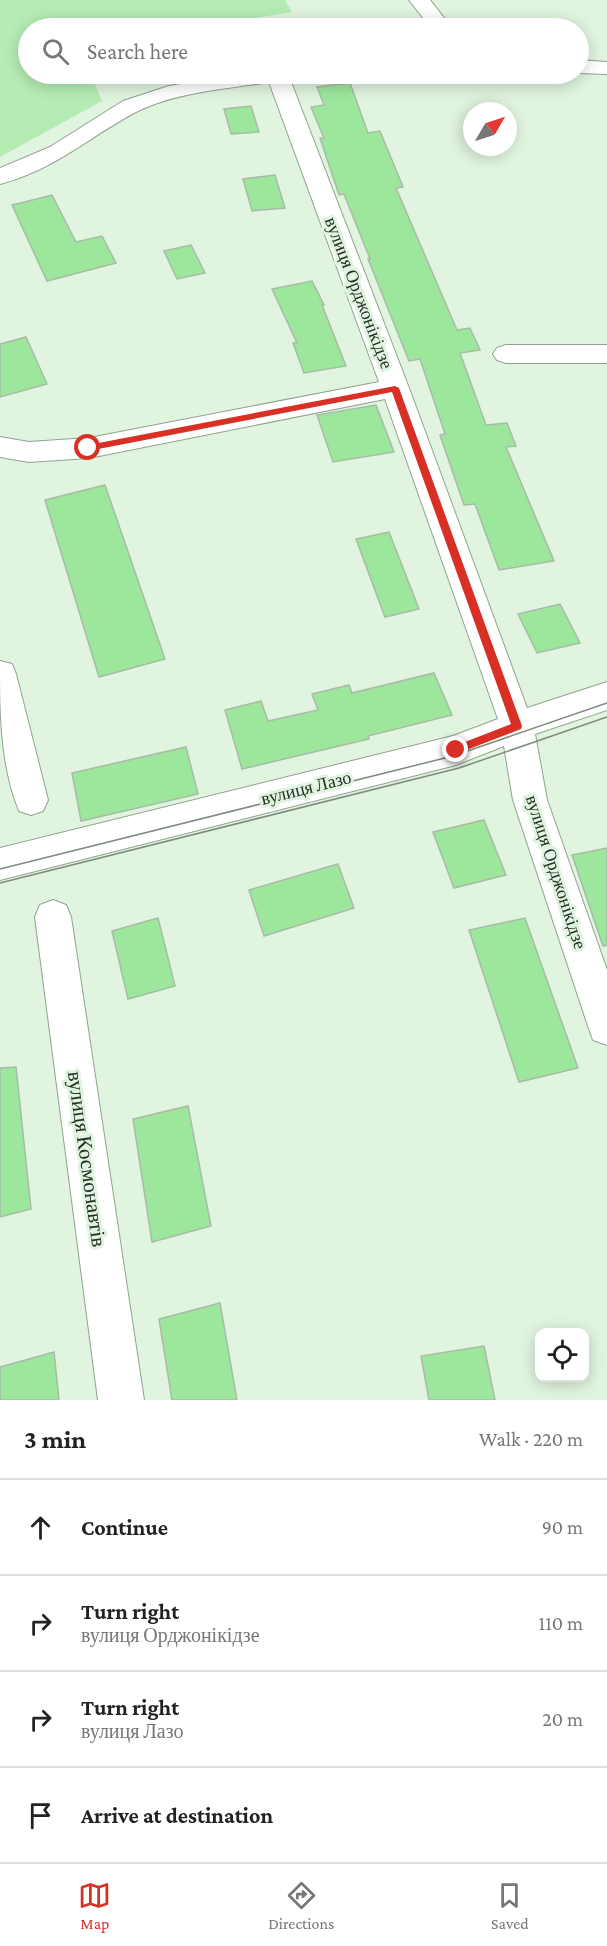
<!DOCTYPE html>
<meta charset="utf-8">
<style>
:root{--surface:#fff;--page:#f2f2f2;--text:#222;--muted:#767676;--line:#e0e0e0;--accent:#d93025}
body{margin:0;font-family:"Crimson Pro",serif;background:var(--page);color:var(--text)}
.controls{position:absolute;right:18px;bottom:18px;display:grid;overflow:hidden;border-radius:12px;box-shadow:0 3px 15px #0003}
.controls button{width:54px;height:54px;display:grid;place-items:center;padding:0;border:0;border-bottom:2px solid var(--line);background:var(--surface);color:var(--text);font:30px sans-serif}
.compass{position:absolute;left:463px;top:102px;width:54px;height:54px;border-radius:50%;background:var(--surface);box-shadow:0 3px 15px #0003;rotate:51deg}
.stop{position:absolute;width:18px;height:18px;margin:-14px;border:4px solid #d93025;border-radius:50%;background:#fff}
.stop.end{background:#d93025;border-color:#fff;box-shadow:0 2px 6px #0008}
.list{margin:0;padding:0;list-style:none}
h2{display:flex;justify-content:space-between;align-items:center;height:78px;margin:0;padding:0 24px;font-size:26px}
h2 small{font-size:20px;font-weight:400;color:var(--muted)}
.list li{display:grid;grid-template-columns:39px 1fr auto;gap:18px;align-items:center;box-sizing:border-box;height:96px;padding:0 24px;border-top:2px solid var(--line)}
.list b{display:block;font-size:22px;white-space:nowrap}
.list p{margin:0;font-size:20px;white-space:nowrap;color:var(--muted)}
.list em{font-size:20px;font-style:normal;color:var(--muted)}
.icon{flex:none;width:33px;height:33px;fill:none;stroke:currentColor;stroke-width:2;stroke-linecap:round;stroke-linejoin:round}
.map{position:relative;flex:none;width:607px;height:1400px;overflow:hidden}
.search{position:absolute;background:var(--surface);box-shadow:0 3px 15px #0003;left:18px;right:18px;top:18px;height:66px;display:flex;align-items:center;gap:15px;box-sizing:border-box;padding:0 21px;border-radius:33px;color:var(--muted);font-size:22px}
.sheet{height:462px;background:var(--surface)}
nav{display:flex;justify-content:space-around;align-items:center;box-sizing:border-box;height:84px;border-top:2px solid var(--line);background:var(--surface);font-size:16px;color:var(--muted)}
nav a{display:grid;justify-items:center;gap:3px}
nav .on{color:var(--accent)}
.map>svg:first-child{display:block}
.green{fill:#b5ecb4}
.building{fill:#9ce79c;stroke:#a8bba7;stroke-width:1.5}
.lines{fill:none;stroke-linecap:round;stroke-linejoin:round}
.minor-casing{stroke:#90a38f;stroke-width:2}
.minor{fill:#fff;fill-rule:evenodd}
.tram{stroke:#7d8b7d;stroke-width:1.5}
.route{fill:#d93025}
.labels{text-anchor:middle;stroke-width:6;stroke-linejoin:round;paint-order:stroke}
.street-label{font-size:18px;fill:#272e27;stroke:#e0f4df}
.near-street-label{font-size:21px;fill:#272e27;stroke:#e0f4df}
</style>
<div class="map">
<svg width="607" height="1400" viewBox="0 0 607 1400">
<rect width="100%" height="100%" fill="#e0f4df"/>
<!-- green -->
<polygon class="green" points="0,0 285,0 292,12 195,28 28,28 28,74 90,74 102,101 0,157"/>
<!-- building -->
<g class="building">
<polygon points="350,83 368,133 380,131 403,187 396,188 457,330 470,328 480,350 460,353 486,425 507,423 516,446 506,447 554,561 499,570 475,504 464,505 440,435 445,434 420,359 409,361 368,259 370,259 344,194 339,195 320,138 324,138 311,107 324,105 317,87"/>
<polygon points="251,106 259,132 231,134 224,109"/>
<polygon points="275,175 285,208 252,211 243,179"/>
<polygon points="52,195 76,242 102,236 116,263 47,281 12,205"/>
<polygon points="191,245 205,273 177,279 164,251"/>
<polygon points="312,281 324,305 322,305 346,366 304,373 293,343 297,343 272,289"/>
<polygon points="26,337 47,384 0,397 0,344"/>
<polygon points="376,405 394,452 333,462 317,415"/>
<polygon points="105,485 165,659 99,677 45,500"/>
<polygon points="389,532 419,609 385,617 356,539"/>
<polygon points="560,604 580,643 537,653 518,614"/>
<polygon points="434,673 452,715 368,736 369,739 242,769 225,710 261,701 268,721 318,710 312,694 349,685 352,693"/>
<polygon points="186,747 198,794 81,821 72,773"/>
<polygon points="484,820 506,875 454,888 433,832"/>
<polygon points="607,848 607,945 603,946 572,855"/>
<polygon points="338,864 354,908 264,936 249,890"/>
<polygon points="158,918 175,986 128,999 112,931"/>
<polygon points="525,918 578,1068 519,1082 469,930"/>
<polygon points="16,1067 31,1209 0,1217 0,1068"/>
<polygon points="188,1106 211,1226 152,1242 133,1119"/>
<polygon points="220,1303 237,1400 172,1400 159,1319"/>
<polygon points="484,1346 495,1400 429,1400 421,1356"/>
<polygon points="54,1352 59,1400 0,1400 0,1367"/>
</g>
<g class="lines">
<!-- minor casing -->
<g class="minor-casing">
<g id="minor">
<polygon points="409,0 430,0 452,28 431,28"/>
<polygon points="578,60 607,62 607,74 578,73"/>
<path d="M243,74H288L409,388L527,708L607,682V710L535,734L547,800L607,970V1045L593,1040L588,1026L513,800L504,746L456,765L0,880V848L453,736L498,719L385,399L89,458L29,462L0,457V437L29,442L89,438L379,382L269,82C227,89 177,92 138,111C91,135 55,170 0,184V168L50,147L123,101L169,86Z"/>
<polygon points="506,345 607,345 607,363 506,363 497,360 493,354 497,348"/>
<path d="M0,661L12,664L16,674L48,800L43,811L31,815L19,811C0,764 0,711 0,661Z"/>
<polygon points="53,900 66,905 71,917 144,1400 98,1400 35,917 40,905"/>
</g>
</g>
<!-- minor -->
<use href="#minor" class="minor"/>
<!-- tram -->
<g class="tram">
<polyline points="0,869 453,756 607,703"/>
<polyline points="0,883 459,768 607,717"/>
</g>
</g>
<!-- route -->
<polygon class="route" points="395,386 399,388 522,726 521,729 456,754 452,753 452,747 511,724 392,392 88,451 84,448 88,445"/>
<g class="labels">
<!-- street labels -->
<g class="street-label">
<text transform="translate(359 293) rotate(69)" y="6">вулиця Орджонікідзе</text>
<text transform="translate(306 788) rotate(-14)" y="6">вулиця Лазо</text>
<text transform="translate(556 872) rotate(72)" y="6">вулиця Орджонікідзе</text>
</g>
<!-- near-street labels -->
<g class="near-street-label">
<text transform="translate(87 1159) rotate(82)" y="7">вулиця Космонавтів</text>
</g>
</g>
</svg>
<div class="controls">
<button><svg class="icon" aria-label="locate" viewBox="0 0 24 24"><circle cx="12" cy="12" r="6"/><path d="M12 2v4M12 18v4M2 12h4M18 12h4"/></svg></button>
</div>
<svg class="compass" viewBox="-18 -18 36 36"><path d="M0-13l5 13h-10z" fill="#e53935"/><path d="M0 13l5-13h-10z" fill="#767676"/></svg>
<div class="stop" style="left:88px;top:448px"></div>
<div class="stop end" style="left:456px;top:750px"></div>
<div class="search"><svg class="icon" aria-label="search" viewBox="0 0 24 24"><circle cx="10" cy="10" r="6"/><path d="M15 15l6 6"/></svg>Search here</div>
</div>
<section class="sheet">
<h2>3 min<small>Walk · 220 m</small></h2>
<ul class="list">
<li><svg class="icon" aria-label="ahead" viewBox="0 0 24 24"><path d="M12 20V5M6 11l6-6 6 6"/></svg><div><b>Continue</b></div><em>90 m</em></li>
<li><svg class="icon" aria-label="right" viewBox="0 0 24 24"><path d="M7 20v-9h11M14 6l5 5-5 5"/></svg><div><b>Turn right</b><p>вулиця Орджонікідзе</p></div><em>110 m</em></li>
<li><svg class="icon" aria-label="right" viewBox="0 0 24 24"><path d="M7 20v-9h11M14 6l5 5-5 5"/></svg><div><b>Turn right</b><p>вулиця Лазо</p></div><em>20 m</em></li>
<li><svg class="icon" aria-label="arrive" viewBox="0 0 24 24"><path d="M6 21V4h12l-3 4 3 4H6"/></svg><div><b>Arrive at destination</b></div></li>
</ul>
</section>
<nav>
<a class="on"><svg class="icon" aria-label="map" viewBox="0 0 24 24"><path d="M3 6l6-2 6 2 6-2v14l-6 2-6-2-6 2zM9 4v14M15 6v14"/></svg>Map</a>
<a><svg class="icon" aria-label="directions" viewBox="0 0 24 24"><path d="M12 3l9 9-9 9-9-9zM9 14v-3h6M13 9l2 2-2 2"/></svg>Directions</a>
<a><svg class="icon" aria-label="saved" viewBox="0 0 24 24"><path d="M7 4h10v16l-5-4-5 4z"/></svg>Saved</a>
</nav>
